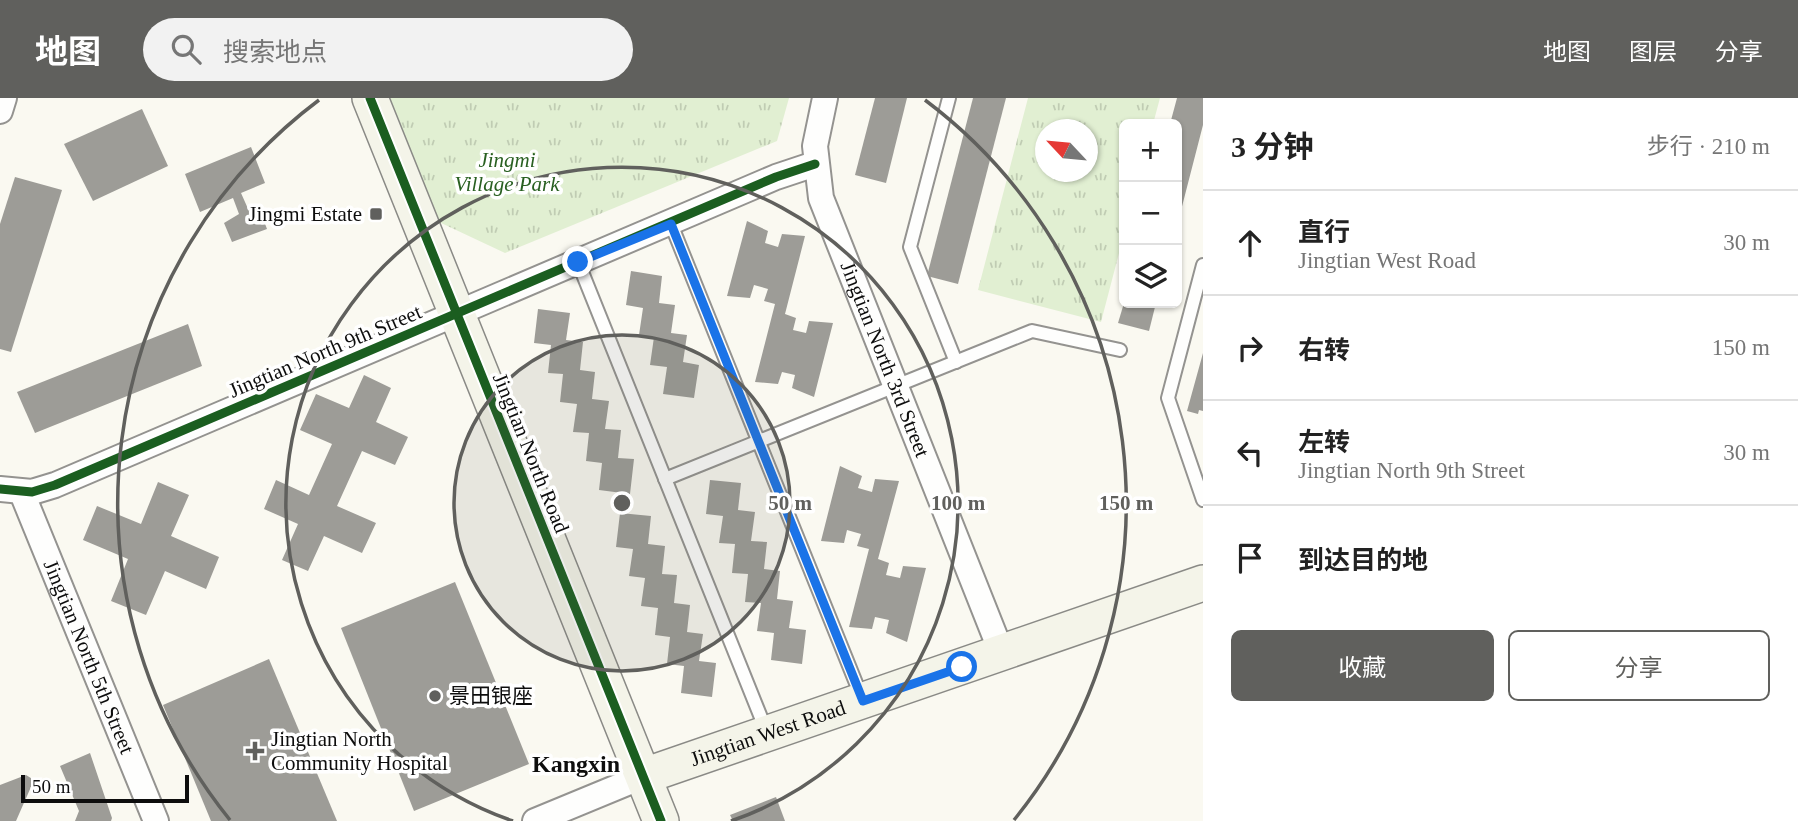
<!DOCTYPE html>
<html lang="zh">
<meta charset="utf-8">
<style>
:root{--surface:#fff;--page:#f2f2f2;--text:#222;--muted:#767676;--line:#e0e0e0;--accent:#60605d}
body{margin:0;font-family:"Times New Roman","Noto Sans SC",serif;background:var(--page);color:var(--text)}
.controls{position:absolute;right:21px;top:21px;display:grid;overflow:hidden;border-radius:10px;box-shadow:0 2px 5px #0004}
.controls button{width:63px;height:63px;display:grid;place-items:center;padding:0;border:0;border-bottom:2px solid var(--line);background:var(--surface);color:var(--text);font:35px sans-serif}
.compass{position:absolute;left:1035px;top:21px;width:63px;height:63px;border-radius:50%;background:var(--surface);box-shadow:0 2px 5px #0004;rotate:296deg}
.scale{position:absolute;left:21px;bottom:18px;width:168px;box-sizing:border-box;padding-left:7px;border:4px solid #0d0d0d;border-top:0;font-size:19px;line-height:24px;white-space:nowrap;color:#0d0d0d;-webkit-text-stroke:5px #fff;paint-order:stroke}
.stop{position:absolute;width:21px;height:21px;margin:-16px;border:5px solid #1a73e8;border-radius:50%;background:#fff}
.stop.end{background:#1a73e8;border-color:#fff;box-shadow:0 2px 7px #0008}
.list{margin:0;padding:0;list-style:none}
h2{display:flex;justify-content:space-between;align-items:center;height:91px;margin:0;padding:0 28px;font-size:30px}
h2 small{font-size:23px;font-weight:400;color:var(--muted)}
.list li{display:grid;grid-template-columns:46px 1fr auto;gap:21px;align-items:center;box-sizing:border-box;height:105px;padding:0 28px;border-top:2px solid var(--line)}
.list b{display:block;font-size:26px;white-space:nowrap}
.list p{margin:0;font-size:23px;white-space:nowrap;color:var(--muted)}
.list em{font-size:23px;font-style:normal;color:var(--muted)}
.actions{display:flex;gap:14px;padding:21px 28px}
.actions a{flex:1;padding:16px 0;border:2px solid var(--accent);border-radius:10px;text-align:center;font-size:24px;color:var(--accent)}
.actions .main{background:var(--accent);color:#fff}
.icon{flex:none;width:38px;height:38px;fill:none;stroke:currentColor;stroke-width:2;stroke-linecap:round;stroke-linejoin:round}
.map{position:relative;flex:none;width:1203px;height:723px;overflow:hidden}
header{display:flex;align-items:center;gap:42px;box-sizing:border-box;height:98px;padding:0 35px;background:var(--accent);color:#fff}
header strong{font-size:33px}
nav{display:flex;gap:38px;margin-inline-start:auto;font-size:24px}
.search{width:490px;height:63px;background:var(--page);display:flex;align-items:center;gap:18px;box-sizing:border-box;padding:0 24px;border-radius:38px;color:var(--muted);font-size:26px}
main{display:flex}
aside{flex:1;background:var(--surface)}
.map>svg:first-child{display:block}
.park{fill:url(#park-tufts);fill-rule:evenodd}
.building{fill:#9d9c97}
.lines{fill:none;stroke-linecap:round;stroke-linejoin:round}
.lane-casing{stroke:#949390;stroke-width:16}
.street-casing{stroke:#949390;stroke-width:28}
.secondary-casing{stroke:#8a8a86;stroke-width:38}
.lane{stroke:#fefefd;stroke-width:12}
.street{stroke:#fefefd;stroke-width:24}
.secondary{stroke:#f4f4e9;stroke-width:35}
.cycleway-casing{stroke:#fff;stroke-width:13}
.cycleway{stroke:#1b5e20;stroke-width:9}
.route{stroke:#1a73e8;stroke-width:9}
.ring{fill:none;stroke:#60605d;stroke-width:3.5}
.poi-dot{fill:#60605d;stroke:#fff;stroke-width:2.5}
.labels{text-anchor:middle;stroke-width:7;stroke-linejoin:round;paint-order:stroke}
.park-label{font-size:21px;font-style:italic;fill:#296021;stroke:#fff}
.poi-label{font-size:21px;fill:#0d0d0d;stroke:#fff;text-anchor:start}
.street-label{font-size:21px;fill:#0d0d0d;stroke:#fff}
.quarter-label{font-size:24px;font-weight:bold;fill:#0d0d0d;stroke:#fff}
.centre{fill:#60605d;stroke:#fff;stroke-width:3.5}
.ring-label{font-size:21px;text-anchor:middle;font-weight:bold;fill:#60605d;stroke:#fff;stroke-width:7;stroke-linejoin:round;paint-order:stroke}
</style>
<header>
<strong>地图</strong>
<div class="search"><svg class="icon" aria-label="search" viewBox="0 0 24 24"><circle cx="10" cy="10" r="6"/><path d="M15 15l6 6"/></svg>搜索地点</div>
<nav><a>地图</a><a>图层</a><a>分享</a></nav>
</header>
<main>
<div class="map">
<svg width="1203" height="723" viewBox="0 0 1203 723">
<defs>
<pattern id="park-tufts" width="24" height="20" patternUnits="userSpaceOnUse" patternTransform="scale(1.75)"><rect width="24" height="20" fill="#e1efd2"/><path d="M3 7l-1-3M5 7V3M7 7l1-3M15 17l-1-3M17 17v-4M19 17l1-3" fill="none" stroke="#c0ccb3"/></pattern>
</defs>
<rect width="100%" height="100%" fill="#faf9f1"/>
<!-- park -->
<g class="park">
<polygon points="390,0 789,0 777,43 505,155 439,124"/>
<path d="M1028,0H1160L1153,26H1124V136L1101,224L978,192ZM1045,32H1087V74H1045Z"/>
</g>
<!-- building -->
<g class="building">
<polygon points="875,0 907,0 886,85 855,77"/>
<polygon points="973,0 1006,0 958,186 927,178"/>
<polygon points="1177,0 1203,0 1203,27 1178,124 1177,26 1170,26"/>
<polygon points="142,11 168,68 93,103 64,46"/>
<polygon points="251,49 265,85 241,95 249,113 258,107 267,131 232,144 224,125 239,116 233,100 200,114 185,76"/>
<polygon points="15,79 62,92 11,254 0,251 0,126"/>
<polygon points="747,123 768,133 765,145 778,149 782,136 805,138 785,216 796,220 793,232 806,235 809,223 833,225 814,299 792,290 795,277 782,274 778,286 755,284 775,206 764,203 768,191 754,187 750,200 727,198"/>
<polygon points="631,173 662,178 659,205 675,207 671,235 687,237 683,264 699,267 694,300 663,296 667,269 650,267 654,239 639,237 643,210 626,207"/>
<polygon points="1124,205 1156,205 1149,233 1118,225"/>
<polygon points="538,211 570,215 566,242 583,244 580,272 595,274 592,301 609,303 605,331 621,332 618,360 634,361 630,396 599,392 602,365 586,363 589,335 573,334 577,306 560,304 563,276 548,275 551,247 534,245"/>
<polygon points="188,226 202,268 35,335 17,294"/>
<polygon points="1203,255 1203,313 1199,312 1198,316 1187,313"/>
<polygon points="364,277 391,290 376,324 408,339 395,367 362,353 337,408 376,425 362,455 324,438 308,473 282,462 298,426 264,411 276,382 309,397 332,346 300,332 316,296 349,310"/>
<polygon points="840,368 862,378 858,390 872,394 875,381 899,383 878,461 889,465 886,477 900,480 903,468 926,470 907,544 886,535 889,522 875,519 872,531 849,529 869,451 857,448 861,436 847,432 844,445 821,443"/>
<polygon points="710,382 741,385 738,412 755,414 751,443 767,444 764,471 780,473 777,501 793,503 789,530 806,532 802,566 771,562 774,535 757,533 761,505 745,504 748,476 732,475 735,446 719,445 723,418 706,416"/>
<polygon points="158,384 189,397 171,438 219,459 206,491 165,473 146,517 111,503 128,461 83,442 97,408 141,426"/>
<polygon points="620,415 651,418 648,446 665,448 662,476 677,477 674,505 690,507 687,534 703,536 699,563 716,565 712,599 681,595 684,568 667,566 670,539 655,537 658,510 641,508 645,480 629,478 633,451 616,449"/>
<polygon points="455,484 529,666 414,713 341,530"/>
<polygon points="269,561 337,723 211,723 163,607"/>
<polygon points="90,655 112,720 111,723 75,723 79,713 60,668"/>
<polygon points="26,677 34,682 16,723 0,723 0,687"/>
<polygon points="776,699 785,723 733,723 730,717"/>
</g>
<g class="lines">
<!-- lane casing -->
<g class="lane-casing">
<g id="lane">
<polyline points="949,0 910,149 956,264"/>
<polyline points="671,126 862,600"/>
<polyline points="578,164 766,632"/>
<polyline points="1203,167 1168,300 1203,402"/>
<polyline points="665,381 1032,233 1120,252"/>
</g>
</g>
<!-- street casing -->
<g class="street-casing">
<g id="street">
<path id="s1" d="M825,0L815,48L821,100L1002,556"/>
<polyline points="0,13 4,0"/>
<polyline points="0,391 32,394 55,387 776,79 815,66"/>
<path id="s2" d="M22,395L156,723"/>
<polyline points="535,723 644,678"/>
</g>
</g>
<!-- secondary casing -->
<g class="secondary-casing">
<g id="secondary">
<polyline points="370,0 661,723"/>
<path id="s3" d="M644,678L1203,485"/>
</g>
</g>
<!-- lane -->
<use href="#lane" class="lane"/>
<!-- street -->
<use href="#street" class="street"/>
<!-- secondary -->
<use href="#secondary" class="secondary"/>
<!-- cycleway casing -->
<g class="cycleway-casing">
<g id="cycleway">
<polyline points="370,0 661,723"/>
<polyline points="0,391 32,394 55,387 776,79 815,66"/>
</g>
</g>
<!-- cycleway -->
<use href="#cycleway" class="cycleway"/>
</g>
<g class="lines">
<!-- route -->
<polyline class="route" points="578,164 671,126 863,603 962,569"/>
</g>
<!-- distance rings -->
<circle cx="622" cy="405" r="168" fill="#60605d" fill-opacity=".12"/>
<g class="ring">
<circle cx="622" cy="405" r="168"/>
<path d="M513 723A336 336 0 1 1 731 723"/>
<path d="M230 722A504 504 0 0 1 319 2M925 2A504 504 0 0 1 1014 722"/>
</g>
<!-- markers -->
<g class="poi-dot">
<rect x="369" y="109" width="14" height="14" rx="3.5"/>
<circle cx="435" cy="598" r="7"/>
<path d="M251.5 642.5h7v7h7v7h-7v7h-7v-7h-7v-7h7z"/>
</g>
<g class="labels">
<!-- park labels -->
<g class="park-label">
<text x="507" y="69">Jingmi<tspan x="507" dy="24">Village Park</tspan></text>
</g>
<!-- poi labels -->
<g class="poi-label">
<text x="362" y="123" text-anchor="end">Jingmi Estate</text>
<text x="449" y="605">景田银座</text>
<text x="271" y="648">Jingtian North<tspan x="271" dy="24">Community Hospital</tspan></text>
</g>
<!-- street labels -->
<g class="street-label">
<text transform="translate(325 253) rotate(-23)" y="7">Jingtian North 9th Street</text>
<text dy="7" stroke="none"><textPath href="#s1" startOffset="275">Jingtian North 3rd Street</textPath></text>
<text transform="translate(531 355) rotate(68)" y="7">Jingtian North Road</text>
<text dy="7" stroke="none"><textPath href="#s2" startOffset="177">Jingtian North 5th Street</textPath></text>
<text dy="7" stroke="none"><textPath href="#s3" startOffset="131">Jingtian West Road</textPath></text>
</g>
<!-- quarter labels -->
<g class="quarter-label">
<text x="576" y="674">Kangxin</text>
</g>
</g>
<circle cx="622" cy="405" r="10" class="centre"/>
<g class="ring-label">
<text x="790" y="412">50 m</text>
<text x="958" y="412">100 m</text>
<text x="1126" y="412">150 m</text>
</g>
</svg>
<div class="controls">
<button>+</button>
<button>−</button>
<button><svg class="icon" aria-label="layers" viewBox="0 0 24 24"><path d="M12 4l9 5-9 5-9-5zM3 14l9 5 9-5"/></svg></button>
</div>
<svg class="compass" viewBox="-18 -18 36 36"><path d="M0-13l5 13h-10z" fill="#e53935"/><path d="M0 13l5-13h-10z" fill="#767676"/></svg>
<div class="scale">50 m</div>
<div class="stop" style="left:962px;top:569px"></div>
<div class="stop end" style="left:578px;top:164px"></div>
</div>
<aside>
<h2>3 分钟<small>步行 · 210 m</small></h2>
<ul class="list">
<li><svg class="icon" aria-label="ahead" viewBox="0 0 24 24"><path d="M12 20V5M6 11l6-6 6 6"/></svg><div><b>直行</b><p>Jingtian West Road</p></div><em>30 m</em></li>
<li><svg class="icon" aria-label="right" viewBox="0 0 24 24"><path d="M7 20v-9h11M14 6l5 5-5 5"/></svg><div><b>右转</b></div><em>150 m</em></li>
<li><svg class="icon" aria-label="left" viewBox="0 0 24 24"><path d="M17 20v-9H6M10 6l-5 5 5 5"/></svg><div><b>左转</b><p>Jingtian North 9th Street</p></div><em>30 m</em></li>
<li><svg class="icon" aria-label="arrive" viewBox="0 0 24 24"><path d="M6 21V4h12l-3 4 3 4H6"/></svg><div><b>到达目的地</b></div></li>
</ul>
<div class="actions"><a class="main">收藏</a><a>分享</a></div>
</aside>
</main>
